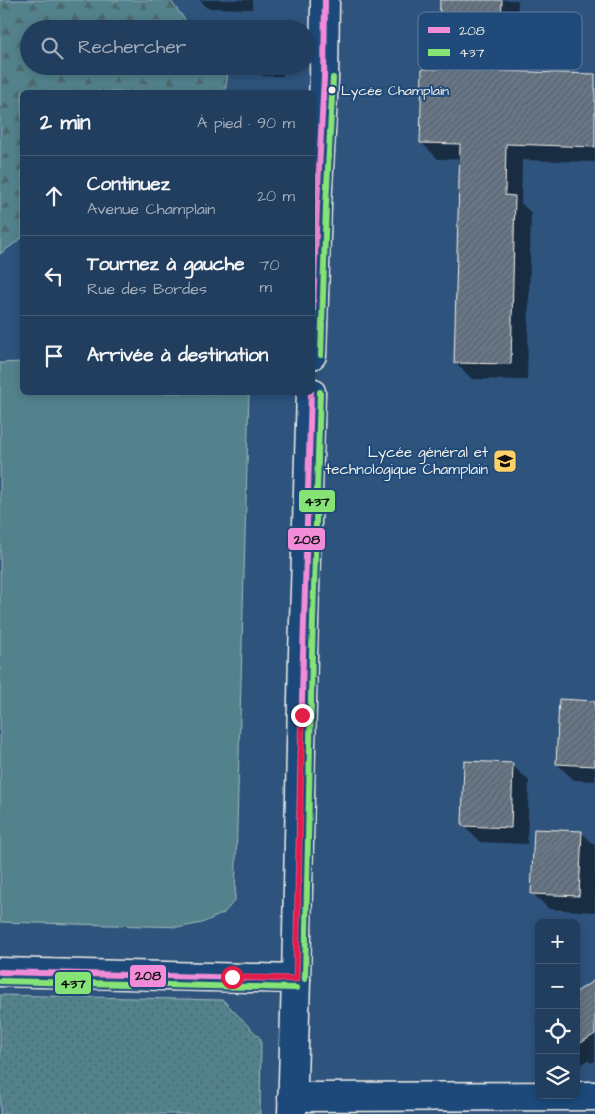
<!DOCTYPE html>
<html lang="fr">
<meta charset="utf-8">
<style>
:root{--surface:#223e5e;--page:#2a4564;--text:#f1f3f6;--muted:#a2aebc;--line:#3f5773}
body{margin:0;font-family:"Architects Daughter",sans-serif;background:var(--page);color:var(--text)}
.controls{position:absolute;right:15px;bottom:15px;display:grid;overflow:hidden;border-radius:8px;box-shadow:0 2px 8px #0003}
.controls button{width:45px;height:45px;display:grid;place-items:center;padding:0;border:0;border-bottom:1px solid var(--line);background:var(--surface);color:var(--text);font:25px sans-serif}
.stop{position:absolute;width:15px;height:15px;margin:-11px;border:4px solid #e11d48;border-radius:50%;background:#fff}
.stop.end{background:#e11d48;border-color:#fff;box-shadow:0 1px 5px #0008}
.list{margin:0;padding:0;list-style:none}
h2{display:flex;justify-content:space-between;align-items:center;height:65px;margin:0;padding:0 20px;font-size:21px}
h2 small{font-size:16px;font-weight:400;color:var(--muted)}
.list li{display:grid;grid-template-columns:32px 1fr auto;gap:15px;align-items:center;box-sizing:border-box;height:80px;padding:0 20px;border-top:1px solid var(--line)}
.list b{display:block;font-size:19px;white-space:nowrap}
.list p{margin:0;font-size:16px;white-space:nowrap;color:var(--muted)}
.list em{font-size:16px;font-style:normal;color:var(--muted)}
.icon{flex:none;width:28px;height:28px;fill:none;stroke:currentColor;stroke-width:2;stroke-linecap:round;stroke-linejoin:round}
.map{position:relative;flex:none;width:595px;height:1114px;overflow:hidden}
.search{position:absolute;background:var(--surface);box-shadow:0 2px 8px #0003;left:20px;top:20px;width:295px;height:55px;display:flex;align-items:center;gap:12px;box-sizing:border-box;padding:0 18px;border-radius:28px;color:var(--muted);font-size:19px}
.panel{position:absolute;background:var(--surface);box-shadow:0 2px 8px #0003;left:20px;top:90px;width:295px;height:305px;border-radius:8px}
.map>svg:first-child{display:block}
.green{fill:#52828c;stroke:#a3baba}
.forest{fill:url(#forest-firs);stroke:#a3baba}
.park{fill:url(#park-dots);stroke:#a3baba}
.shadow{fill:#0007}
.building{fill:url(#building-hatch);stroke:#f4f1e8}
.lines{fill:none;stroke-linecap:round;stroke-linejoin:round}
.street-casing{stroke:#f4f1e8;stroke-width:31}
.secondary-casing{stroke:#f4f1e8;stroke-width:31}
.street{stroke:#1f4a7a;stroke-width:28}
.secondary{stroke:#1f4a7a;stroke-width:28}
.bus-1-casing{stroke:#1f4a7a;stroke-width:10}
.bus-2-casing{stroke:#1f4a7a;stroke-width:10}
.bus-1{stroke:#f28cd8;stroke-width:6}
.bus-2{stroke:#86e477;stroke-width:6}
.route{stroke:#e11d48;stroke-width:6}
.bus-dot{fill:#f4f1e8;stroke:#1f4a7a;stroke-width:2}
.labels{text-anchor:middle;stroke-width:4;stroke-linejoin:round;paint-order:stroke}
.bus-label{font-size:14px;fill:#f4f1e8;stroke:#1f4a7a;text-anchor:start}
.poi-label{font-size:15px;fill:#f4f1e8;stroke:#1f4a7a;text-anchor:end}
.key{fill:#1f4a7a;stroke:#5f7c9b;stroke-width:1}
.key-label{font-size:14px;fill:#f4f1e8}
.line-badge{stroke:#1f4a7a;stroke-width:2}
.pale-badge-label{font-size:14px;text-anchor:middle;font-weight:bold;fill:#111}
</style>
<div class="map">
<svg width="595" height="1114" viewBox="0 0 595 1114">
<defs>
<pattern id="forest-firs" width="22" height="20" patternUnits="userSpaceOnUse" patternTransform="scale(1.25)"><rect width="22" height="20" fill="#52828c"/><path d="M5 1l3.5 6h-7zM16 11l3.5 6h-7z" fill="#4e686c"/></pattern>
<pattern id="park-dots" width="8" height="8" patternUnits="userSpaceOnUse" patternTransform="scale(1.25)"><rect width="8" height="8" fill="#52828c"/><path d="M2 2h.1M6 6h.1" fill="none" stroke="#4e686c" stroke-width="1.8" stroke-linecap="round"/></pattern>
<pattern id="building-hatch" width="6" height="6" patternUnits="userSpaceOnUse" patternTransform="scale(1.25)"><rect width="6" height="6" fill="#687787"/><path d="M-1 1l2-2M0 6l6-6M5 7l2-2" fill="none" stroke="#5a626a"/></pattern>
</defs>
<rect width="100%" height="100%" fill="#2e537d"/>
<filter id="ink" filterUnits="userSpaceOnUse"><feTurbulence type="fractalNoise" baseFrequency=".02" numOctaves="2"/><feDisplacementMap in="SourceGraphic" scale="10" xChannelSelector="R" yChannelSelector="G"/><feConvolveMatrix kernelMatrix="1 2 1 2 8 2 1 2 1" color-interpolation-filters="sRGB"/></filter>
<g filter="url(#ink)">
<!-- green -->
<polygon class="green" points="22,362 22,392 249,393 235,900 224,913 202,923 182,927 0,922 0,363"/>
<!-- forest -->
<polygon class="forest" points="0,0 170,0 189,25 196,29 29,29 29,66 229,66 225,92 22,92 22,238 0,254"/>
<!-- park -->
<polygon class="park" points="0,995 223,1000 261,1039 260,1114 0,1114"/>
<!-- shadow -->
<g class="shadow">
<polygon points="200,0 252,0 252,9 207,8"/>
<polygon points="441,0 518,0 516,73 595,75 595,162 522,160 521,203 531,213 527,380 472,379 455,362 460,159 438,159 421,142 439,71"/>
<polygon points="257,66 284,66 283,76 263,76 257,70"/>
<polygon points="595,702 595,781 574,780 557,764"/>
<polygon points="512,765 529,781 527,844 480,842 463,825"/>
<polygon points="535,830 582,833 595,846 595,912 549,909 532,893"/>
<polygon points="595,982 595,1061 591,1063 588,1060 577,1067 576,993"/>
<polygon points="539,1017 539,1025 535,1019"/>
</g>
<!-- building -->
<g class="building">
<polygon points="440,0 502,0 499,71 595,74 595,147 506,144 505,195 515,196 511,364 454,363 460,144 420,143 422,69 438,69"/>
<polygon points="559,699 595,701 595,766 556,764"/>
<polygon points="464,761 513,763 511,828 462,826"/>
<polygon points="534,829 582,831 579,896 531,894"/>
<polygon points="595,980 595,1034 576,1046 576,992"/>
</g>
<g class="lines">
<!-- street casing -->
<g class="street-casing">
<g id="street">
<polyline points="292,1097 595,1096"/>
<polyline points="292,1114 296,979"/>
</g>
</g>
<!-- secondary casing -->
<g class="secondary-casing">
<g id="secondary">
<polyline points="312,355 317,205 324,78 325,0"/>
<polyline points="0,972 296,979 303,654 311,392"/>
</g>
</g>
<!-- street -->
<use href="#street" class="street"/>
<!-- secondary -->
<use href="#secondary" class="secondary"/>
<!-- bus-1 casing -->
<g class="bus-1-casing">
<g id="bus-1">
<polyline points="312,340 317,205 324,78 325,0"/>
<polyline points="0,972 296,979"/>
<polyline points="296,979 303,654 311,392"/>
</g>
</g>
<!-- bus-2 casing -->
<g class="bus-2-casing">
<g id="bus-2">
<polyline points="321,355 326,205 333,78"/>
<polyline points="305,979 312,654 320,392"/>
<polyline points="0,981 296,988"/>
</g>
</g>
<!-- bus-1 -->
<use href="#bus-1" class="bus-1"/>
<!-- bus-2 -->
<use href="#bus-2" class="bus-2"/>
</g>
</g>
<g class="lines" filter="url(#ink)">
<!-- route -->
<polyline class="route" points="232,977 296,979 302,715"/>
</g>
<!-- icons -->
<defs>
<g id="school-square" transform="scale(1.25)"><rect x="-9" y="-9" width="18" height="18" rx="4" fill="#ffd166" stroke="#1f4a7a"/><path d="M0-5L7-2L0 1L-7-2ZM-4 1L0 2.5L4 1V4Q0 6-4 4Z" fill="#111"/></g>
</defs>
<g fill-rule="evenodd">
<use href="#school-square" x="505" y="461"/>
</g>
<!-- markers -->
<circle class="bus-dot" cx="332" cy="90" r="4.5"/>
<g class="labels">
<!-- bus labels -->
<g class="bus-label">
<text x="341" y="95">Lycée Champlain</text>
</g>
<!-- poi labels -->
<g class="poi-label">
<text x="488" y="457">Lycée général et<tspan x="488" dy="17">technologique Champlain</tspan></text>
</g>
</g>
<!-- legend -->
<rect x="418" y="12" width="164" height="58" rx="8" class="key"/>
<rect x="428" y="27" width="22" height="6" fill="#f28cd8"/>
<rect x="428" y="49" width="22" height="7" fill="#86e477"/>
<g class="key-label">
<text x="459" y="35">208</text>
<text x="459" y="57">437</text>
</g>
<g class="line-badge">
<rect x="298" y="489" width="38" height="24" rx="5" fill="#86e477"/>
<rect x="287" y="527" width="39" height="24" rx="5" fill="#f28cd8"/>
<rect x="129" y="964" width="38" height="24" rx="5" fill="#f28cd8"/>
<rect x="54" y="971" width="38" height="24" rx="5" fill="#86e477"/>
</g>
<g class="pale-badge-label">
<text x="317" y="506">437</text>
<text x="307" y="544">208</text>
<text x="148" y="980">208</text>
<text x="73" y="988">437</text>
</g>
</svg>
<div class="controls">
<button>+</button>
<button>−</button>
<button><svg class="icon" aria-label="locate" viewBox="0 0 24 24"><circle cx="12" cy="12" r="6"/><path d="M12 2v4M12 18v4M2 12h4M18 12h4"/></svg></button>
<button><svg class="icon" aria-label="layers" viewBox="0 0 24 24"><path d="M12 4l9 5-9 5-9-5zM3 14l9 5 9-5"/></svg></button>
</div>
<div class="stop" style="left:232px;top:977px"></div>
<div class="stop end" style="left:302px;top:715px"></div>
<div class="search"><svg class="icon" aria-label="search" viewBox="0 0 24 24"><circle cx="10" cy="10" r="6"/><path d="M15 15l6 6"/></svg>Rechercher</div>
<section class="panel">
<h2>2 min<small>À pied · 90 m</small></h2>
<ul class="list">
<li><svg class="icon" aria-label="ahead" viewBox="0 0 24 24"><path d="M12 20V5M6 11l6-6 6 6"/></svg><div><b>Continuez</b><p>Avenue Champlain</p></div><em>20 m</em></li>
<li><svg class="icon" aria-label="left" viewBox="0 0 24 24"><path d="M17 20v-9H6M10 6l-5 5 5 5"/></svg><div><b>Tournez à gauche</b><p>Rue des Bordes</p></div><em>70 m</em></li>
<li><svg class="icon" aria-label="arrive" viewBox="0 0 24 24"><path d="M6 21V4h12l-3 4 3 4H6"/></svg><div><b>Arrivée à destination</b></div></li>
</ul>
</section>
</div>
